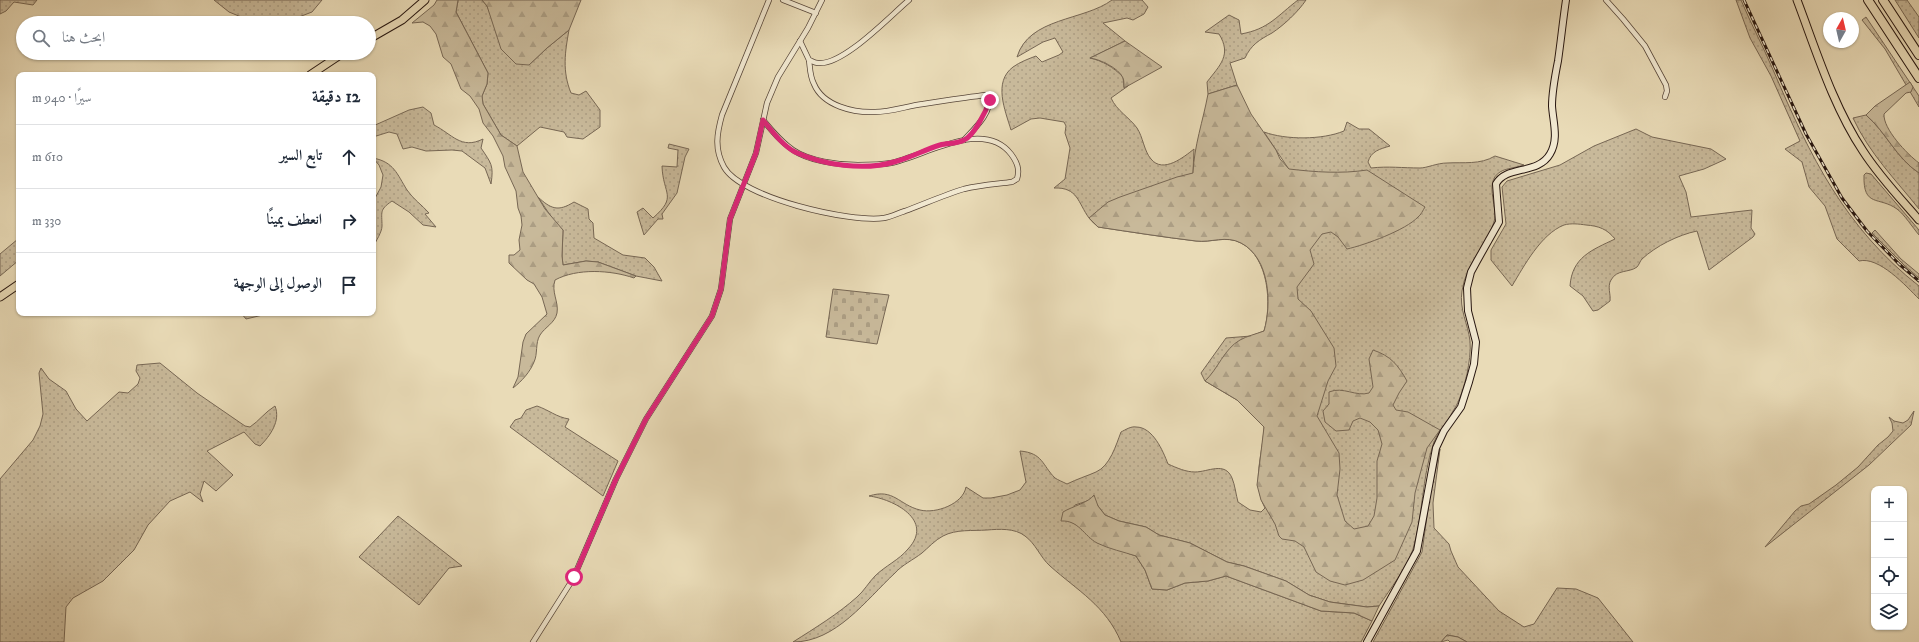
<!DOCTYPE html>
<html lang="ar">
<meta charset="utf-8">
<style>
:root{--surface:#fff;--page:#f2f2f3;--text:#1f2937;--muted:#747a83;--line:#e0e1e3}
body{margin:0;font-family:"IM FELL DW Pica",Amiri,serif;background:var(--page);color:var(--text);direction:rtl}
.controls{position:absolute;right:12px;bottom:12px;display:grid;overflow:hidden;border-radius:8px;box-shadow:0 1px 3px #0004}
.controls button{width:36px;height:36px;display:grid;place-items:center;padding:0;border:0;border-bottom:1px solid var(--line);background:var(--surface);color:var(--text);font:20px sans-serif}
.compass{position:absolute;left:1823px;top:12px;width:36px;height:36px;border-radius:50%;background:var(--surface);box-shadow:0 1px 3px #0004;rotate:8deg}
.stop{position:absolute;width:12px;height:12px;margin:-9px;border:3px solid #db2777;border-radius:50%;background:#fff}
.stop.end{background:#db2777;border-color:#fff;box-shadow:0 1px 4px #0008}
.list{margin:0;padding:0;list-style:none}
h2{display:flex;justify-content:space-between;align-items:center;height:52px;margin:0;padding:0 16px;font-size:17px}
h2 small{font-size:13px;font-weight:400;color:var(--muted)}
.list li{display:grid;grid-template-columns:26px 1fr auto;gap:12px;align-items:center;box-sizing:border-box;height:64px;padding:0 16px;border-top:1px solid var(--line)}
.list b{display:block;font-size:15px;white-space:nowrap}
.list em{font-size:13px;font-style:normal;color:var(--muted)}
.icon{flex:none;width:22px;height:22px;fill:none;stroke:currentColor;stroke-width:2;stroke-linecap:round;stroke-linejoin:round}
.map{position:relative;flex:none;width:1919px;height:642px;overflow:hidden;direction:ltr}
.search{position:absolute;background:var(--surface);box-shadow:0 1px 3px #0004;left:16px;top:16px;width:360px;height:44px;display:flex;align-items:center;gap:10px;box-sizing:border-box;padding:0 14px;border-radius:22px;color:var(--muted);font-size:15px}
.panel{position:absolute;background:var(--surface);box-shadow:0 1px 3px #0004;left:16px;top:72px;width:360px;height:244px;border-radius:8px;direction:rtl}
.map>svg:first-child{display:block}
.grass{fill:url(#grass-dots);stroke:#776754}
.forest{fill:url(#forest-firs);stroke:#776754}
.cemetery{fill:url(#cemetery-stones);stroke:#776754}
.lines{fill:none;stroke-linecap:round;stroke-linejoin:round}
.street-casing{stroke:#574639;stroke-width:6}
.secondary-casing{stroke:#26150f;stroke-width:8}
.primary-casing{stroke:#26150f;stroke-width:9}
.highway-casing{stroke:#26150f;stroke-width:10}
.street{stroke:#f1e8d0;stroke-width:4.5}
.secondary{stroke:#f1e8d0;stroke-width:6}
.primary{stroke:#e9dbb7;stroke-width:7}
.highway{stroke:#e9dbb7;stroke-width:8}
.rail-casing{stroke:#26150f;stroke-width:3}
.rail{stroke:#f1e8d0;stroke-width:1.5;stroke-dasharray:4.5;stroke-linecap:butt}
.route{stroke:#db2777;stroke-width:5}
</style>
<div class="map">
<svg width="1919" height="642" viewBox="0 0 1919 642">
<defs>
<pattern id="grass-dots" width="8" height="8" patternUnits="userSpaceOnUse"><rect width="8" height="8" fill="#c8b99a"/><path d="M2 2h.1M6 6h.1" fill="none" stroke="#ac9e84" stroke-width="1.8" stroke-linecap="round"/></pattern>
<pattern id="forest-firs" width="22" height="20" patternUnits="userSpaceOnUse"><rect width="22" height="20" fill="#c8b99a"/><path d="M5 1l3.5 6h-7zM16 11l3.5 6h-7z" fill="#ac9e84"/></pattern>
<pattern id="cemetery-stones" width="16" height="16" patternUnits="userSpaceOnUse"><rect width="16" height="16" fill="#c8b99a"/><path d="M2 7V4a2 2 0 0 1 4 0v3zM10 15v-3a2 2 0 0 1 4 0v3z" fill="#ac9e84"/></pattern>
</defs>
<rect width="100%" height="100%" fill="#e9dbb7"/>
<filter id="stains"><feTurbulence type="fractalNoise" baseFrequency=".005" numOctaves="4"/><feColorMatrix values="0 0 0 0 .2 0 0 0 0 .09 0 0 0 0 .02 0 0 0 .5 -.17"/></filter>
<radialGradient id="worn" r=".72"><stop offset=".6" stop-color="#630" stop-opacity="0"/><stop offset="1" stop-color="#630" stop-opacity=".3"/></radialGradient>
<!-- grass -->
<g class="grass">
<polygon points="0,0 37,0 33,5 14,2 6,11 0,14"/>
<polygon points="214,0 322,0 312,12 283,23 256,23 229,12"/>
<path d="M458,0H482L487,6L494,23L529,65L547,48L569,30C565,52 562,71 571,93L579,95L586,91L600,110V127L583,139L567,137L564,132L540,127L517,146L501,135L483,104L482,96L487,84L488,73L456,12Z"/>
<path d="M1112,0H1142L1148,7L1144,14L1133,20L1127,18L1103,23L1125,41L1090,58C1103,61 1113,67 1123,77L1124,87L1128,86L1111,98C1117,111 1129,117 1137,128C1143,137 1144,151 1151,159C1163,174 1184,157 1194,149L1193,173L1288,168L1264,132C1286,140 1322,140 1344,131L1347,122L1359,129H1369L1390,146C1380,149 1371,151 1368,162L1371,168C1388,166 1403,168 1420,168C1427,168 1437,163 1447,163C1463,162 1480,165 1495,156L1524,165C1518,167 1510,168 1504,170C1481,179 1499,206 1494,222C1486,247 1466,263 1462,291C1459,309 1468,324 1470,341C1471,352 1469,363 1467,374C1464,386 1460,401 1453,411C1447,423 1437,432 1433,445C1422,478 1423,515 1413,549C1406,569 1390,589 1379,606L1367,607L1330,602L1309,595L1286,581L1244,566L1227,562L1190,543L1159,535L1146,527L1119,521L1105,515L1098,506L1090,500L1075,505L1069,521L1082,528L1096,542L1136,556L1145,570L1152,589L1167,590L1185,583L1208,581L1226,576L1321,611L1354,613L1372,621L1361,642H1121C1106,606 1078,591 1050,566C1040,557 1036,544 1025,536C1015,528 999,529 987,530C973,531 956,529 943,536C935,540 928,548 922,553C913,560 902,565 895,573C866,600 836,642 793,642C815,628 838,614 857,597C864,591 869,582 875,576C885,566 899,560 908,549C935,520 893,499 869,496C894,488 899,505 920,510C936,514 963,504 966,487L983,498H991L1007,495L1020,490L1026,482L1020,451C1043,453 1042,465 1055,478C1058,480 1063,482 1067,484C1077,479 1087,476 1096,472C1110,466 1116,445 1121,432C1125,430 1131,426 1136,427C1153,427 1163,451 1168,464C1177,468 1186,472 1195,472C1208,472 1225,461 1232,478C1235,485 1236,495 1238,502L1250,510L1261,512L1265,508C1251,482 1263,455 1264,427L1237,400L1205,381L1201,373L1226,338L1251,336L1264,331C1272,305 1269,257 1241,243C1226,235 1211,243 1196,241C1163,237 1131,232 1098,227C1095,224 1092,222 1089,218C1078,203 1078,187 1054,188L1065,179L1070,148L1065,133L1066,126L1064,122L1040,118L1031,119L1011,130C1005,110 993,82 1013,67C1020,62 1028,59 1036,56L1042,62L1059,55L1063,52L1055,38L1043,42L1017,57C1029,17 1084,21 1112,0Z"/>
<path d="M1298,0H1306C1298,12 1284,25 1272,33C1259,40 1251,45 1245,58L1230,63L1237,85L1208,94L1207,82C1220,65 1232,55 1219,34L1205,32L1229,15L1239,20L1241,34C1269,29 1277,16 1298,0Z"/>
<path d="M1736,0H1741C1751,24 1764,48 1774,72C1810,156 1845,228 1919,286V299C1906,286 1879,256 1859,261L1837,239L1825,206L1809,187L1802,162L1785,149L1800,141L1771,76L1750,38Z"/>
<polygon points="1895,0 1907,0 1919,17 1919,38"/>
<polygon points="1866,17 1919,96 1919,107 1885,49 1862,20"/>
<path d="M423,107L431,113L434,125C452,134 461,150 483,139L481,148C491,163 494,165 491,184L485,168L462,151L452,150L426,151L412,147L403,149L397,134L389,132L373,137V126L409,110Z"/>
<path d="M1866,115C1886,132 1896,158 1919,173V209C1895,179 1869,153 1853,118Z"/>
<path d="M1636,129L1652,137L1711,149L1726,159L1704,169L1679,176L1686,192L1691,217L1752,210L1751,228L1755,234L1753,237L1709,270L1697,231C1678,235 1656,246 1642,259C1640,261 1639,265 1637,267C1629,273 1617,269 1611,280C1607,287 1611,294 1610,301L1598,310L1593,311L1583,296L1570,286C1572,257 1592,250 1615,239C1607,229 1599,226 1586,225C1579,224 1571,223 1564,225C1541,234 1524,266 1512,286L1491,260V250L1506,224L1502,187L1507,181L1560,165L1594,146Z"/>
<path d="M669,144L689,149L685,157L677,193L662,214L663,219H658L644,235L637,212L643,208L653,218C678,196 663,195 662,166L677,167L678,150L668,148Z"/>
<path d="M373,158C394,162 397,174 407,190C413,199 422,205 429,213L425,214L436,227L423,225L409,212L392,201C379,210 382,212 382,226C382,232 376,241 373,247V202L381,187L383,175L379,165Z"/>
<path d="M1866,173L1871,174L1919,230V235C1913,228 1904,214 1897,209C1879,196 1863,208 1864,175Z"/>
<path d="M538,197C551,209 558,212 574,202L588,209L589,219L593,223L594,238L623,255L645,258L654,267L662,281L636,276L598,262L586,261L563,265L562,256L563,230L554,221Z"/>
<polygon points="1875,230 1901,259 1919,274 1919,278 1905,266 1872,233"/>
<polygon points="18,239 19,260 0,276 0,254"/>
<polygon points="241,313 271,313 246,319"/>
<path d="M160,363L197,393L245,426L250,427C259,421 265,412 275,406C281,421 270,436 260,446L255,444L244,432L207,451L233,475L216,491L204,481L200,494L203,502L190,492L170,501L148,525L134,550L103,581L73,598L66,607L64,642H0V479L33,440L40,426L43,414L39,373L41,368L49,379L66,391L76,409L87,421L119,392L128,393L138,384L140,378L136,371L137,365Z"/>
<path d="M537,406C549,410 556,417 569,419L565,427L618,461L603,496L510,427L515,420L521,418L526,410Z"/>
<polygon points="1914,411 1911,425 1869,465 1765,547 1795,511 1801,506 1809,504 1836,485 1858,467 1878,445 1888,437 1893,431 1892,423 1889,417 1894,421 1903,423 1908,420"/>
<polygon points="1440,449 1433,503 1434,528 1449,544 1451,551 1458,567 1499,611 1524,627 1534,624 1557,588 1576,589 1598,598 1633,642 1467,642 1458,637 1447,635 1441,642 1373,642 1422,552 1430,495"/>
<polygon points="398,516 462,566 449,568 419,605 359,557"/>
</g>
<!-- forest -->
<g class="forest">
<path d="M437,0H458L456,12L488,73L487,84L482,96L483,104L501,135L517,146L523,172L545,209L563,230L562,256L563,265L586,261L598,262L636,276L634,278C611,270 577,268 555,280C551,292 559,302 557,313C555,323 545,327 540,335C535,343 538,354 534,362C530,372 522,381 513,388L518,377L523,342L526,334L547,314L542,297L534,284L527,280L509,263V255H514L520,250L519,240L522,225L521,216L518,208L516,191L505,167L503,156L493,136L483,123L479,109L470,96L461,89L451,64L443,57L436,34L430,26L423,22L412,23L434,5Z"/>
<polygon points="482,0 581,0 569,30 547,48 529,65 516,64 501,49 487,6"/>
<path d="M1125,41L1162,67L1124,88C1124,85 1124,80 1123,78C1119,68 1099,59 1090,58Z"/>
<path d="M1910,82L1913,87L1911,92L1906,93L1884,114C1883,129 1907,154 1919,163V173C1896,158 1886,132 1866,115L1875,106Z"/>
<path d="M1237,85L1251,114L1276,150L1280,159L1289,169C1315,172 1341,174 1367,170L1425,207C1423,210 1421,215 1418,217C1406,230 1365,245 1347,249L1338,237L1331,232L1322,234L1310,250L1314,264L1297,287L1298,299L1311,311L1334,348L1336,366L1328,381L1317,416L1339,453L1340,469L1337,495L1345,521L1354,529L1368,526L1374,516L1377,498V461L1382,444L1378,430L1370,422L1360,418L1353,421L1349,430L1336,431L1325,422L1323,411L1329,404V392C1343,386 1356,397 1369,393L1373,387L1369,359L1373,350C1391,356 1398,365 1407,381L1399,393L1393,405L1396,410L1408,412L1440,430L1427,448L1415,493L1412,522L1395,560L1363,580L1345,585L1330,581L1316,572L1304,547L1295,541L1282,539L1279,536L1275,524L1261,500L1257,485L1264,427L1237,400L1205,381C1218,369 1224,349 1240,340C1247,336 1256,334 1264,331C1272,304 1270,258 1241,243C1226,235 1211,243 1196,241C1163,237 1131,232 1098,227L1089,218L1108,202L1120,197L1177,177L1193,173C1194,146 1203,121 1208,94Z"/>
<path d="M1094,495L1098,506L1105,515L1119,521L1146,527L1159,535L1190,543L1227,562L1244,566L1286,581L1309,595L1330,602L1367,607L1379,606L1372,621L1354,613L1321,611L1226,576L1208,581L1185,583L1167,590L1152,589L1145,570L1136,556C1124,552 1109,549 1097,543C1084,536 1079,520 1061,521L1063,512C1073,506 1088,503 1094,495Z"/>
<polygon points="1447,635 1458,637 1467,642 1450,642 1448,640 1441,642"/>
</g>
<!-- cemetery -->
<polygon class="cemetery" points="833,289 889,295 877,344 826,337"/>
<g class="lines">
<!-- street casing -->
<g class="street-casing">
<g id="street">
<polyline points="783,0 816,13"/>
<polyline points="1606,0 1623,19 1645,46 1666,85 1667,91 1665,97"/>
<path d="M800,41L809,60C812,61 815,63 818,63C843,66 890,16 909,0"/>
<path d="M809,60C810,68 810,77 814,84C823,106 854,113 875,112C891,112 907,106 923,104C944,100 964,98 985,95L989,97C992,113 974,129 964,140"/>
<path d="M763,120C772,131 781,142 793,150C809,161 838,165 858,165C869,165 880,165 891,163C925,156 983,118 1011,154C1017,162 1020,169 1017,179L1012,182C997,184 980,185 964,189C944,195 924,204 905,211C898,213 891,217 884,218C851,223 741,198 724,167C714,149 717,133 722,115L769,0"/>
<polyline points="533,642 573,579 616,479 646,419 712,316 721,289 730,219 756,153 767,103 778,77 808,28 822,0"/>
</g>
</g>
<!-- secondary casing -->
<g class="secondary-casing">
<path id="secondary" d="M1367,642L1417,551L1436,448L1444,431L1461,407L1469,382L1474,364L1476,342L1468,311L1467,288L1471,272L1477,261L1499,222L1496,184C1506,165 1538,175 1550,154C1559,139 1553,122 1552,106C1552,91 1555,76 1558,61C1561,40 1563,20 1566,0"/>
</g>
<!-- primary casing -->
<g class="primary-casing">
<g id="primary">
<path d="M1797,0C1816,50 1833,106 1863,151C1879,176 1900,198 1919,220"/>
<polyline points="369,39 402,20 425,0"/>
<polyline points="310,75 343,53"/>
<polyline points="0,297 19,284"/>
</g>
</g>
<!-- highway casing -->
<g class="highway-casing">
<g id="highway">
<polyline points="1868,0 1919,78"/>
<polyline points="1883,0 1919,55"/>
</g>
</g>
<!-- street -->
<use href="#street" class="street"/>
<!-- secondary -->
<use href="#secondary" class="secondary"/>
<!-- primary -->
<use href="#primary" class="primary"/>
<!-- highway -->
<use href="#highway" class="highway"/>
<!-- rail casing -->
<g class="rail-casing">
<polyline id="rail" points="1744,0 1806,134 1842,198 1867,231 1899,264 1919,281"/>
</g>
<!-- rail -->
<use href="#rail" class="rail"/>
</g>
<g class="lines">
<!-- route -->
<path class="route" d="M574,577L616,479L646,419L712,316L721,289L730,219L756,153L763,120C772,131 782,145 795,152C823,165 864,171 894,162C910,158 924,150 940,145C947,143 957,144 964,140C974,136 986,111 990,100"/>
</g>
<rect width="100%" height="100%" filter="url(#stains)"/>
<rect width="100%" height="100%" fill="url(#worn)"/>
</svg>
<div class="controls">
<button>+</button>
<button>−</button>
<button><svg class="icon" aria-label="locate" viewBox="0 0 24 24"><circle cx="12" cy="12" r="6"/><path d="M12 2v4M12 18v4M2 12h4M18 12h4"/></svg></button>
<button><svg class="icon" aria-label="layers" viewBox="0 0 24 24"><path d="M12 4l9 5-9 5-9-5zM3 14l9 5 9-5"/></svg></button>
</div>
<svg class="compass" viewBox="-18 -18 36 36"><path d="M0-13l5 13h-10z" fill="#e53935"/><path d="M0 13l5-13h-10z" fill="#747a83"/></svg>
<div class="stop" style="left:574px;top:577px"></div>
<div class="stop end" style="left:990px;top:100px"></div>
<div class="search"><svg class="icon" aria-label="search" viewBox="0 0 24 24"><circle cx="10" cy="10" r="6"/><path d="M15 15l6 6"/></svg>ابحث هنا</div>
<section class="panel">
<h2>12 دقيقة<small>سيرًا · 940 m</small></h2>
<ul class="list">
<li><svg class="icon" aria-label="ahead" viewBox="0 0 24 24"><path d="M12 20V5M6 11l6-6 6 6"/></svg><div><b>تابع السير</b></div><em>610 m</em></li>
<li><svg class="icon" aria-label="right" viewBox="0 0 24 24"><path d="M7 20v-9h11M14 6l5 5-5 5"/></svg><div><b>انعطف يمينًا</b></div><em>330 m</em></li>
<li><svg class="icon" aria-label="arrive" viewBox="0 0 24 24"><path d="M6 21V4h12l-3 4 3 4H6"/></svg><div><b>الوصول إلى الوجهة</b></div></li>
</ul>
</section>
</div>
